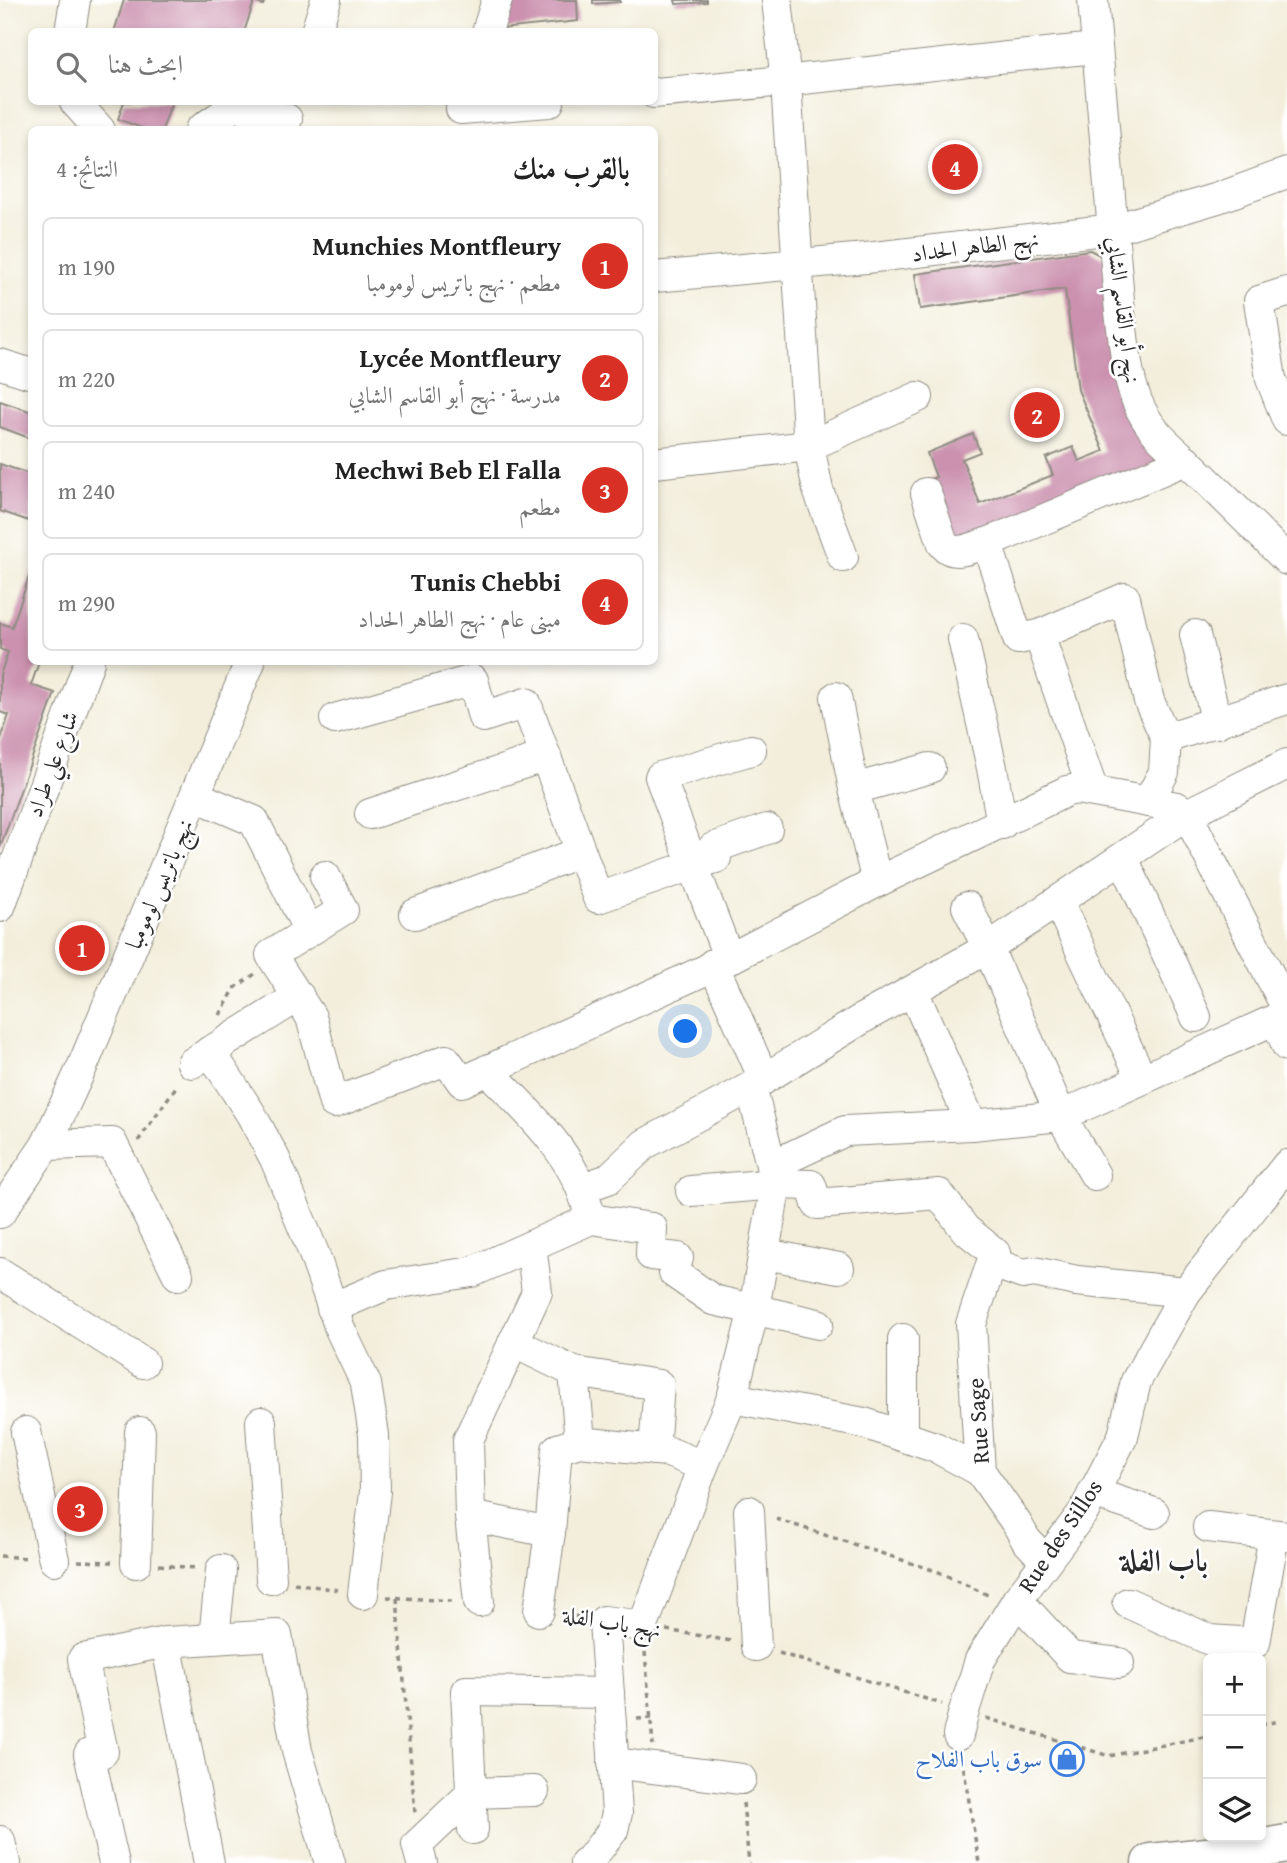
<!DOCTYPE html>
<html lang="ar">
<meta charset="utf-8">
<style>
:root{--surface:#fff;--page:#f6f6f6;--text:#222;--muted:#767676;--line:#e0e0e0;--accent:#d93025}
body{margin:0;font-family:"Gentium Book Plus",Amiri,serif;background:var(--page);color:var(--text);direction:rtl}
.controls{position:absolute;right:21px;bottom:21px;display:grid;overflow:hidden;border-radius:10px;box-shadow:0 4px 10px #0003}
.controls button{width:63px;height:63px;display:grid;place-items:center;padding:0;border:0;border-bottom:2px solid var(--line);background:var(--surface);color:var(--text);font:35px sans-serif}
.you{position:absolute;left:686px;top:1032px;width:24px;height:24px;margin:-18px;border:5px solid #fff;border-radius:50%;background:#1a73e8;box-shadow:0 0 0 10px #1a73e833}
.badge{display:grid;place-items:center;width:46px;height:46px;border-radius:50%;background:var(--accent);color:#fff;font-size:23px;font-weight:700}
.pin{position:absolute;translate:-50% -50%;border:4px solid #fff;box-shadow:0 2px 7px #0006}
.list{margin:0;padding:0;list-style:none}
h2{display:flex;justify-content:space-between;align-items:center;height:91px;margin:0;padding:0 28px;font-size:30px}
h2 small{font-size:23px;font-weight:400;color:var(--muted)}
.list li{display:grid;grid-template-columns:46px 1fr auto;gap:21px;align-items:center;box-sizing:border-box;height:98px;margin:0 14px 14px;padding:0 14px;border:2px solid var(--line);border-radius:10px}
.list b{display:block;font-size:26px;white-space:nowrap}
.list p{margin:0;font-size:23px;white-space:nowrap;color:var(--muted)}
.list em{font-size:23px;font-style:normal;color:var(--muted)}
.icon{flex:none;width:38px;height:38px;fill:none;stroke:currentColor;stroke-width:2;stroke-linecap:round;stroke-linejoin:round}
.map{position:relative;flex:none;width:1287px;height:1863px;overflow:hidden;direction:ltr}
.search{position:absolute;background:var(--surface);box-shadow:0 4px 10px #0003;left:28px;top:28px;width:630px;height:77px;display:flex;align-items:center;gap:18px;box-sizing:border-box;padding:0 24px;border-radius:10px;color:var(--muted);font-size:26px}
.panel{position:absolute;background:var(--surface);box-shadow:0 4px 10px #0003;left:28px;top:126px;width:630px;height:539px;border-radius:10px;direction:rtl}
.map>svg:first-child{display:block}
.building{fill:#cb91ae}
.lines{fill:none;stroke-linecap:round;stroke-linejoin:round}
.minor-casing{stroke:#8f8c83;stroke-width:32}
.major-casing{stroke:#8f8c83;stroke-width:41}
.path{stroke:#8f8c83;stroke-width:3.5;stroke-dasharray:5 5;stroke-linecap:butt}
.minor{stroke:#fff;stroke-width:30}
.major{stroke:#fff;stroke-width:38}
.labels{text-anchor:middle;stroke-width:5;stroke-linejoin:round;paint-order:stroke}
.street-label{font-size:23px;fill:#2b2b2b;stroke:#fff}
.shop-label{font-size:23px;fill:#366cbe;stroke:#fff;text-anchor:end}
.district-label{font-size:30px;font-weight:bold;fill:#2b2b2b;stroke:#fff}
</style>
<div class="map">
<svg width="1287" height="1863" viewBox="0 0 1287 1863">
<rect width="100%" height="100%" fill="#fff"/>
<filter id="ink" filterUnits="userSpaceOnUse"><feTurbulence type="fractalNoise" baseFrequency=".0143" numOctaves="2"/><feDisplacementMap in="SourceGraphic" scale="14" xChannelSelector="R" yChannelSelector="G"/><feConvolveMatrix kernelMatrix="1 2 1 2 8 2 1 2 1" color-interpolation-filters="sRGB"/></filter>
<filter id="wash" filterUnits="userSpaceOnUse"><feTurbulence type="fractalNoise" baseFrequency=".00686" numOctaves="4" result="noise"/><feDisplacementMap in="SourceGraphic" scale="28" xChannelSelector="R" yChannelSelector="G"/><feGaussianBlur stdDeviation="1.57" result="paint"/><feColorMatrix in="noise" values="0 0 0 0 0 0 0 0 0 0 0 0 0 0 0 0 0 1.4 0 .05"/><feComposite in="paint" operator="in"/></filter>
<g filter="url(#wash)">
<rect width="100%" height="100%" fill="#f3eedb"/>
<g id="blocks">
<!-- building -->
<g class="building">
<polygon points="124,0 265,0 263,5 254,2 244,32 114,32"/>
<polygon points="510,0 577,0 578,21 501,29"/>
<polygon points="593,0 620,0 620,2 593,4"/>
<polygon points="675,0 707,0 707,2 676,4"/>
<polygon points="124,102 172,102 162,130 147,130 118,119"/>
<polygon points="1090,250 1109,260 1125,384 1160,464 954,546 928,480 936,477 927,453 973,434 980,452 962,459 980,504 1053,475 1046,458 1073,447 1079,461 1104,451 1078,390 1065,289 920,309 915,274"/>
<polygon points="0,401 32,412 32,439 0,427"/>
<polygon points="0,464 32,475 32,522 0,511"/>
<polygon points="31,571 32,662 39,662 31,685 55,693 0,848 0,742 9,715 0,712 0,675 8,652 0,649 0,623 12,627"/>
</g>
</g>
</g>
<g filter="url(#ink)">
<use href="#blocks" fill-opacity="0" stroke="#8f8c83" stroke-width="2"/>
<g class="lines">
<!-- minor casing -->
<g class="minor-casing">
<g id="minor">
<polyline points="777,0 786,82 809,446 818,490 843,557"/>
<path d="M1093,0L1120,312C1124,342 1126,373 1137,401C1151,436 1175,449 1199,473C1229,502 1258,531 1287,560"/>
<polyline points="70,32 75,0"/>
<polyline points="316,32 326,0"/>
<polyline points="487,32 497,0"/>
<path d="M654,93C802,81 950,62 1097,48"/>
<polyline points="75,102 100,130"/>
<polyline points="461,109 549,102"/>
<polyline points="200,130 235,106 287,119"/>
<polyline points="654,277 866,258 1114,229 1218,198 1287,173"/>
<polyline points="1287,292 1259,301 1271,379 1287,420"/>
<polyline points="0,364 32,374"/>
<polyline points="654,463 809,446 918,397"/>
<path d="M926,493L943,544C954,558 973,547 987,543L1186,460"/>
<polyline points="987,543 1018,639 1039,635 1125,598 1149,701 1166,738 1287,699"/>
<polyline points="1039,635 1093,791"/>
<polyline points="1195,635 1217,723"/>
<polyline points="963,639 992,768 1002,824"/>
<polyline points="836,697 854,789 877,882"/>
<polyline points="335,719 473,680 483,717 526,703 598,898 693,865 729,959"/>
<polyline points="751,750 660,777 693,865 716,858 713,848 767,829"/>
<polyline points="854,789 930,768"/>
<polyline points="196,796 254,821 309,931"/>
<polyline points="1148,802 1164,772 1166,738"/>
<polyline points="370,814 546,756"/>
<polyline points="1123,858 1196,1017"/>
<polyline points="325,876 343,910 271,955 311,1017 334,1103 446,1060 462,1082 729,959 877,882 1067,791 1077,789 1177,807 1187,814 1287,1009"/>
<polyline points="1058,902 1142,1079"/>
<polyline points="0,907 89,662"/>
<polyline points="967,907 988,948 1061,1116 1095,1175"/>
<polyline points="415,914 581,852"/>
<polyline points="713,964 764,1079"/>
<polyline points="913,991 972,1125"/>
<polyline points="1276,1019 1287,1046"/>
<polyline points="210,1051 251,1114 275,1159 313,1251 340,1329 366,1384 374,1435 375,1492 363,1594"/>
<polyline points="192,1063 299,996"/>
<path d="M487,1070C526,1110 574,1153 588,1209"/>
<polyline points="46,1145 112,1143 178,1275"/>
<polyline points="771,1166 845,1131 972,1125 1061,1116 1287,1014"/>
<polyline points="583,1188 608,1179 645,1144 751,1087 865,1017 988,948 1187,814 1287,764"/>
<polyline points="691,1191 776,1184 811,1185 817,1204 939,1194 965,1229 995,1253 971,1324 980,1471 1017,1524 1026,1540 1046,1561"/>
<polyline points="0,1213 46,1145 83,1065 250,662"/>
<polyline points="765,1254 839,1268"/>
<polyline points="993,1263 1023,1274 1034,1272 1077,1281 1186,1292"/>
<polyline points="0,1273 143,1363"/>
<polyline points="332,1308 386,1285 472,1272 591,1219 652,1228 651,1255 678,1258 674,1273 713,1300 818,1324"/>
<polyline points="513,1342 574,1372 580,1442 666,1451 703,1466"/>
<polyline points="574,1372 659,1385 654,1450"/>
<polyline points="732,1398 864,1423 937,1448 980,1471"/>
<polyline points="261,1422 271,1579"/>
<polyline points="26,1432 54,1560"/>
<polyline points="903,1436 903,1339"/>
<polyline points="1093,1493 1154,1513"/>
<polyline points="749,1511 756,1646"/>
<polyline points="470,1516 550,1532"/>
<polyline points="1208,1527 1287,1536"/>
<polyline points="136,1563 140,1432"/>
<polyline points="1017,1600 1070,1657 1119,1663"/>
<polyline points="479,1602 470,1516 468,1440 537,1292 531,1246"/>
<polyline points="1128,1603 1210,1640 1255,1643 1274,1535"/>
<polyline points="539,1611 550,1532 557,1449 580,1442"/>
<polyline points="214,1638 221,1570"/>
<polyline points="166,1642 209,1863"/>
<polyline points="958,1735 964,1711 980,1660 1017,1600 1084,1511 1123,1436 1136,1381 1186,1292 1287,1165"/>
<polyline points="613,1763 741,1779"/>
<polyline points="473,1829 466,1691 609,1693"/>
<polyline points="0,1841 5,1863"/>
<polyline points="114,1863 89,1754 103,1752 83,1659 166,1642 277,1635 297,1751 330,1863"/>
<polyline points="422,1863 417,1845 472,1793 534,1791"/>
<polyline points="585,1863 590,1860 613,1830 617,1813 604,1621 643,1626 703,1466 732,1398 754,1309 776,1184 751,1087"/>
</g>
</g>
<!-- major casing -->
<g class="major-casing">
<polyline id="major" points="1151,1863 1216,1856 1287,1844"/>
</g>
<!-- path -->
<g class="path">
<polyline points="220,1015 235,988 255,974"/>
<polyline points="138,1141 178,1084"/>
<polyline points="776,1519 939,1572 992,1597"/>
<polyline points="0,1556 29,1558"/>
<polyline points="78,1561 112,1562"/>
<polyline points="159,1565 196,1568"/>
<polyline points="294,1583 338,1590"/>
<polyline points="387,1597 453,1601"/>
<polyline points="397,1598 415,1813"/>
<polyline points="565,1615 581,1617"/>
<polyline points="666,1630 731,1641"/>
<polyline points="645,1652 653,1745"/>
<polyline points="779,1653 942,1704"/>
<polyline points="986,1718 1109,1756 1208,1736"/>
<polyline points="637,1719 653,1718"/>
<polyline points="1261,1725 1278,1721"/>
<polyline points="962,1758 979,1863"/>
<polyline points="743,1803 749,1863"/>
</g>
<!-- minor -->
<use href="#minor" class="minor"/>
<!-- major -->
<use href="#major" class="major"/>
</g>
</g>
<!-- icons -->
<defs>
<g id="shop-ring" transform="scale(1.75)"><circle r="9.5" fill="#fff" stroke="#3f7fe0" stroke-width="1.5"/><path d="M-5-2.5h2.3a2.7 3.5 0 0 1 5.4 0H5L5.5 6h-11ZM-1.5-2.5h3a1.5 2.3 0 0 0-3 0Z" fill="#3f7fe0"/></g>
</defs>
<g fill-rule="evenodd">
<use href="#shop-ring" x="1067" y="1759"/>
</g>
<g class="labels">
<!-- street labels -->
<g class="street-label">
<text transform="translate(975 246) rotate(-7)" y="8">نهج الطاهر الحداد</text>
<text transform="translate(1124 310) rotate(83)" y="8">نهج أبو القاسم الشابي</text>
<text transform="translate(52 764) rotate(-70)" y="8">شارع علي طراد</text>
<text transform="translate(159 884) rotate(-67)" y="8">نهج باتريس لومومبا</text>
<text transform="translate(978 1421) rotate(-94)" y="8">Rue Sage</text>
<text transform="translate(1060 1536) rotate(-56)" y="8">Rue des Sillos</text>
<text transform="translate(612 1622) rotate(9)" y="8">نهج باب الفلة</text>
</g>
<!-- shop labels -->
<g class="shop-label">
<text x="1042" y="1767">سوق باب الفلاح</text>
</g>
<!-- district labels -->
<g class="district-label">
<text x="1164" y="1571">باب الفلة</text>
</g>
</g>
</svg>
<div class="controls">
<button>+</button>
<button>−</button>
<button><svg class="icon" aria-label="layers" viewBox="0 0 24 24"><path d="M12 4l9 5-9 5-9-5zM3 14l9 5 9-5"/></svg></button>
</div>
<div class="you"></div>
<div class="pin badge" style="left:82px;top:948px">1</div>
<div class="pin badge" style="left:1037px;top:415px">2</div>
<div class="pin badge" style="left:80px;top:1509px">3</div>
<div class="pin badge" style="left:955px;top:167px">4</div>
<div class="search"><svg class="icon" aria-label="search" viewBox="0 0 24 24"><circle cx="10" cy="10" r="6"/><path d="M15 15l6 6"/></svg>ابحث هنا</div>
<section class="panel">
<h2>بالقرب منك<small>النتائج: 4</small></h2>
<ul class="list">
<li><span class="badge">1</span><div><b>Munchies Montfleury</b><p>مطعم · نهج باتريس لومومبا</p></div><em>190 m</em></li>
<li><span class="badge">2</span><div><b>Lycée Montfleury</b><p>مدرسة · نهج أبو القاسم الشابي</p></div><em>220 m</em></li>
<li><span class="badge">3</span><div><b>Mechwi Beb El Falla</b><p>مطعم</p></div><em>240 m</em></li>
<li><span class="badge">4</span><div><b>Tunis Chebbi</b><p>مبنى عام · نهج الطاهر الحداد</p></div><em>290 m</em></li>
</ul>
</section>
</div>
